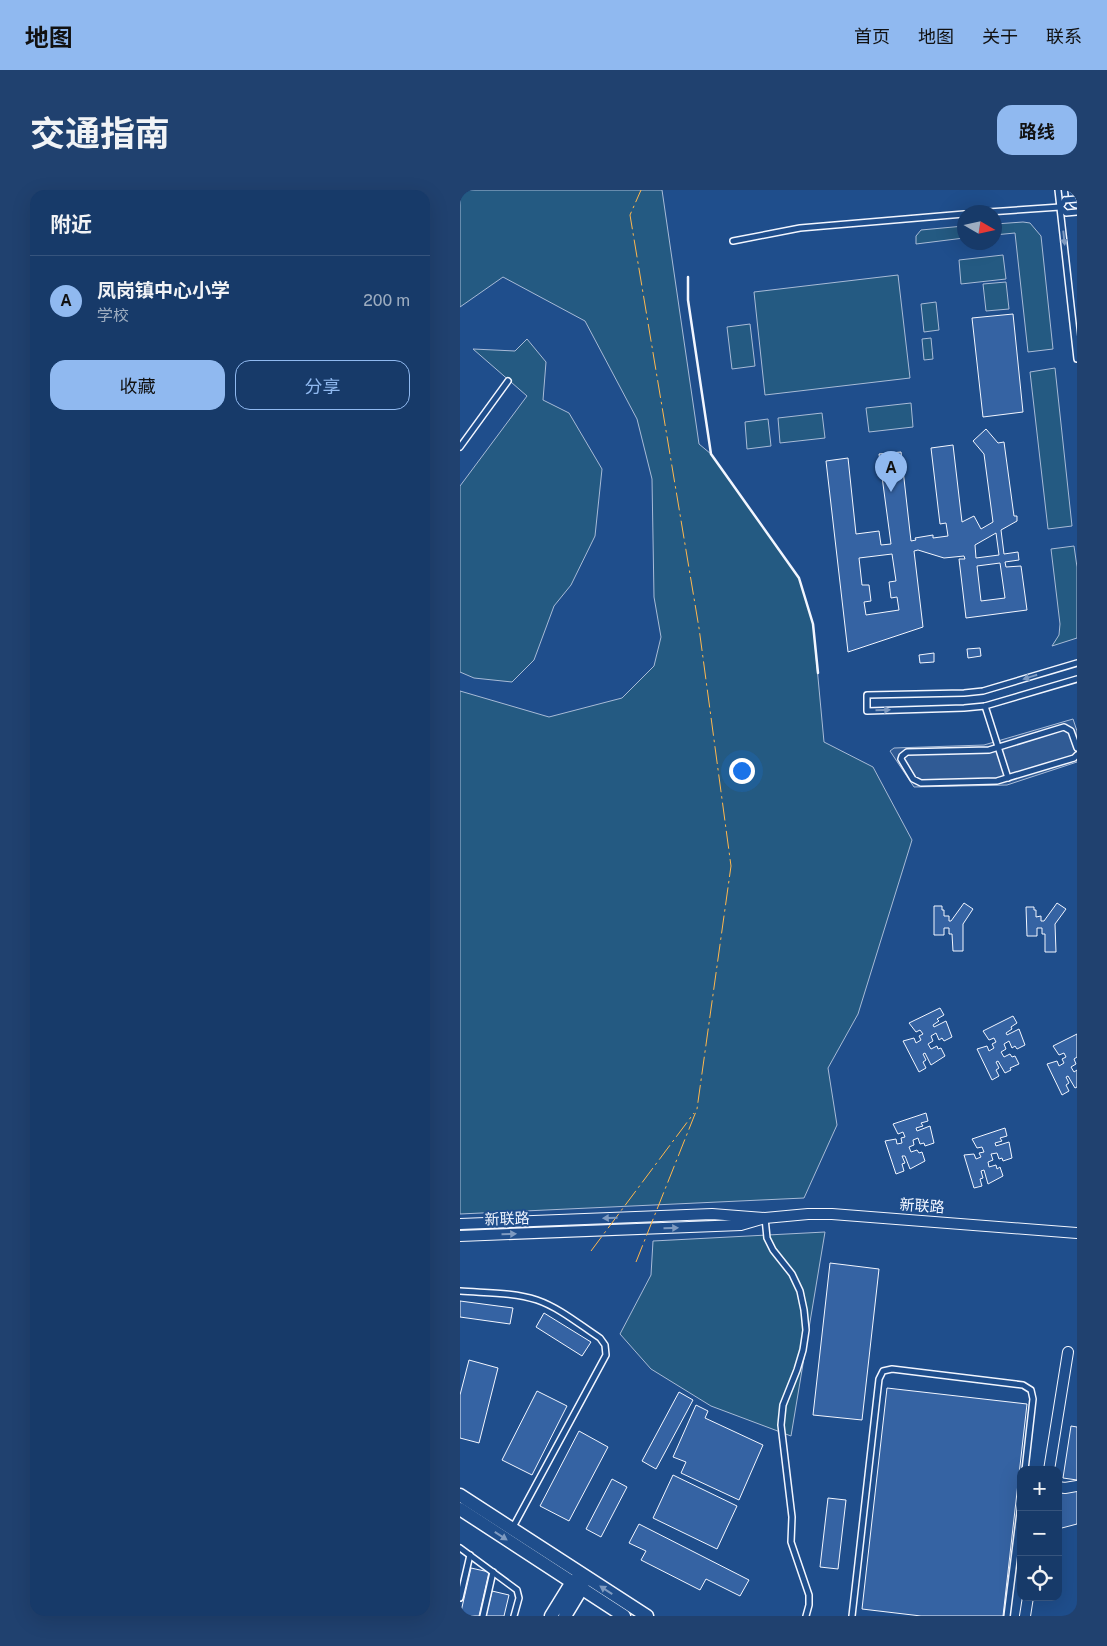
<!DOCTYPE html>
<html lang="zh">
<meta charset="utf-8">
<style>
:root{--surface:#173a69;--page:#20416f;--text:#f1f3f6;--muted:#9eadc0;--line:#36547d;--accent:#90b9f0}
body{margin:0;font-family:"Public Sans","Noto Sans SC",sans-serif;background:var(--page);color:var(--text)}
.controls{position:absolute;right:15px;bottom:15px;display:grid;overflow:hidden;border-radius:10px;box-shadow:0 5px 20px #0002}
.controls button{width:45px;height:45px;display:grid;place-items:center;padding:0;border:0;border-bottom:1px solid var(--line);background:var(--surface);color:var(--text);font:25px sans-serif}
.compass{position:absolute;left:497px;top:15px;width:45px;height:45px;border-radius:50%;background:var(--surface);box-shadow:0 5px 20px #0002;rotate:99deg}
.you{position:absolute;left:281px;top:580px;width:18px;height:18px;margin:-12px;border:4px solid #fff;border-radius:50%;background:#1a73e8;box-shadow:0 0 0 8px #1a73e833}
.badge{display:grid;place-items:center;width:32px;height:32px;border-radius:50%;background:var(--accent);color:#111;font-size:16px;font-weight:700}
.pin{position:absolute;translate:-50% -41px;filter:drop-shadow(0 1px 2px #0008)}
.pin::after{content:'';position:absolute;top:26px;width:18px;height:15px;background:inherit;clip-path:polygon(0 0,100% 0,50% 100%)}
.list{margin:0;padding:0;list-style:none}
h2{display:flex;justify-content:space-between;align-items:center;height:65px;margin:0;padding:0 20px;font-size:21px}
h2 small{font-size:16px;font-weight:400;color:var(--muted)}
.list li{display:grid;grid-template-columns:32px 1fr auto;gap:15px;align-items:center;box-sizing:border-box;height:90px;padding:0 20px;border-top:1px solid var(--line)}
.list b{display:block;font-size:19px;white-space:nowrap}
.list p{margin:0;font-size:16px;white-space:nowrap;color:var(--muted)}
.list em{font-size:16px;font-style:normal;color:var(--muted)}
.actions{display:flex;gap:10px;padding:15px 20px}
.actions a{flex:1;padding:11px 0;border:1px solid var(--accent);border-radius:15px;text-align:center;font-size:18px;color:var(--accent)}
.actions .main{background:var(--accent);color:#111}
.icon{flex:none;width:28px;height:28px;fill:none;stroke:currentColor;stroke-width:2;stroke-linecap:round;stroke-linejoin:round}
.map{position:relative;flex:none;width:617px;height:1426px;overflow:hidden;border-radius:15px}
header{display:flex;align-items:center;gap:30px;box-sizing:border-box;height:70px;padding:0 25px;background:var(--accent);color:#111}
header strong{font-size:24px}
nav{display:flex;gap:28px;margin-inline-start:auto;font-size:18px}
.intro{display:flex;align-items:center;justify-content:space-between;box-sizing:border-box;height:120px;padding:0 30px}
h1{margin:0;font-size:35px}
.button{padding:12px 22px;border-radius:15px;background:var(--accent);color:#111;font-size:18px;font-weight:700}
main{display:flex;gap:30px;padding:0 30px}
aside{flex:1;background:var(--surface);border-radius:15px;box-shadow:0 5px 20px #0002}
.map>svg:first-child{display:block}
.green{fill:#245a82;stroke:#a8bbd7}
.parking{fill:#305b95;stroke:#a8bbd7}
.building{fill:#3563a3;stroke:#f2f6ff;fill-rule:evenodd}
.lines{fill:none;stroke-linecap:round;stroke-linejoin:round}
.service-casing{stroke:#f2f6ff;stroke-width:8}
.minor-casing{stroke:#f2f6ff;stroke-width:12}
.tertiary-casing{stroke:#f2f6ff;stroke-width:15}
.primary-casing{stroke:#f2f6ff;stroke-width:18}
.service{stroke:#1f4e8c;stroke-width:5}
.minor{stroke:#1f4e8c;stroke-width:10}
.tertiary{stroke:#1f4e8c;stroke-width:12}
.primary{stroke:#1f4e8c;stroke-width:15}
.service-bridge-casing{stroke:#f2f6ff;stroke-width:8;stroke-linecap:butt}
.service-bridge{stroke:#1f4e8c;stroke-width:5}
.wall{stroke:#f2f6ff;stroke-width:2.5}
.power{stroke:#ffb74d;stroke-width:1;stroke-dasharray:18 4 2.5 4;stroke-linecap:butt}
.oneway{fill:#7e9ac0}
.labels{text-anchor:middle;stroke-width:4;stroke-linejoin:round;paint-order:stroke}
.street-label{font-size:15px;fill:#f2f6ff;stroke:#1f4e8c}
</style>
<header>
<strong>地图</strong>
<nav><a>首页</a><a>地图</a><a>关于</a><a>联系</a></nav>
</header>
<div class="intro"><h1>交通指南</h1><a class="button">路线</a></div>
<main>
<aside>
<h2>附近<small></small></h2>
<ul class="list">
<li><span class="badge">A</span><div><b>凤岗镇中心小学</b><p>学校</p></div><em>200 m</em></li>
</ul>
<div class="actions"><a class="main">收藏</a><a>分享</a></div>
</aside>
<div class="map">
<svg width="617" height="1426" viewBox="0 0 617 1426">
<rect width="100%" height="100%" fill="#1f4e8c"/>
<!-- green -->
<g class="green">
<polygon points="0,0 202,0 239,254 251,264 339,388 353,434 364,552 413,577 452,650 398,824 368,878 377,935 344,1008 0,1024 0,501 89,527 162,508 194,476 201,447 194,407 192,289 177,229 125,131 43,87 0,117"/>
<polygon points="563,32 570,33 581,46 593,159 568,162 555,43 534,45 535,34"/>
<polygon points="504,36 504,48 456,54 456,46 461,40"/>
<polygon points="543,65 546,89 501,94 499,70"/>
<polygon points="438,85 450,188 305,205 294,102"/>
<polygon points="546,92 549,119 526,121 523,94"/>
<polygon points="476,112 479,140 464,142 461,114"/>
<polygon points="290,134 295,176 272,179 267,137"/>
<polygon points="471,148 473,169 464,170 462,149"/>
<polygon points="67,149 86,172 83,210 109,223 142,279 135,346 111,395 94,416 74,470 52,492 14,488 0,482 0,296 67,206 13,159 55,161"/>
<polygon points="595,178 612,336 588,339 570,182"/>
<polygon points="451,213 453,237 409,242 406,218"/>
<polygon points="362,223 365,248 320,253 318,228"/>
<polygon points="308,229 311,256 287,259 285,232"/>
<polygon points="614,356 617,377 617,448 592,456 599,445 600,434 591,359"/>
<polygon points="365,1042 331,1246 251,1216 191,1179 160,1144 191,1085 193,1051"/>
</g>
<!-- parking -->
<polygon class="parking" points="613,529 617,541 617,572 547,595 454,597 430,561 434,558 524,555"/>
<!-- building -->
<g class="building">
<polygon points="553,124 563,222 523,227 512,128"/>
<path d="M526,239L538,253L544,252L554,326H557V331L541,340L544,364L558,362L559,370L545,372L546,377L561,376L567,420L506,428L499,369H505L504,366L484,368L458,360L454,361L463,437L388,462L366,271L388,268L396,344L419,341L421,355L431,354L419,264L441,262L451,351L456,350L455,348L473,345V348L488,346L486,333L480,334L471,258L493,255L502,332L514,326L521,339L533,332L524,264L513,251ZM536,343L539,365L516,368L515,355ZM432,364L436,391L429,392L431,408L437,407L439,420L406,425L404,412L411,411L409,395H402L399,368ZM540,373L545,408L521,411L517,376Z"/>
<polygon points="520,458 521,466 508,468 507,459"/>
<polygon points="474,463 474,472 460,473 459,465"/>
<polygon points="504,713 513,719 503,734 503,761 493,761 492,744 489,744 489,738 484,738 484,745 474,745 474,716 482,716 482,720 484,720 484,726 489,726 489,731 491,731"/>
<polygon points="597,713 606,719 595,734 596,762 585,762 585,744 582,744 582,738 577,738 577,746 567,746 566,717 574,717 574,720 576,720 576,727 581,726 581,731 584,731"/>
<polygon points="480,818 484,825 477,829 479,831 473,835 474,837 486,831 492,847 484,851 482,848 479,850 476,843 471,846 473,851 468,854 471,859 477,856 478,859 481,858 485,866 471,875 465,863 463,864 466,870 463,872 466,878 459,882 443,851 454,848 456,853 461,850 459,846 463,844 460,840 456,842 449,833"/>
<polygon points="553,826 557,833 551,837 552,839 546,843 547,845 559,839 565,855 557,859 555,856 552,858 549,851 544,854 546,859 541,862 544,867 550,864 552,867 555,866 559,874 550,878 551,880 545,883 538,871 536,872 539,878 536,880 539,886 532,890 517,859 527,856 529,861 534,858 532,854 536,852 534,848 529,850 523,841"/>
<polygon points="617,844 617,867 614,869 616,874 611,877 614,882 617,880 617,897 615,898 608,886 606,887 609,893 606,895 609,901 602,905 587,874 597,871 599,876 604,873 602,869 606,867 604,863 599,865 593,856"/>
<polygon points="466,923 468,931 461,933 463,936 456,938 457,941 470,936 474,953 465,956 464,953 460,954 458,948 453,950 454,955 449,957 451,962 457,960 459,963 462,962 465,971 450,979 445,966 442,966 445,973 442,974 444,981 436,984 425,951 436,949 437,954 442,953 441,948 445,947 443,942 438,944 433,934"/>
<polygon points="545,938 547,946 540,948 542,951 535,953 536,956 549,952 552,968 543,971 542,968 539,969 537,963 531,964 533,970 528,972 529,977 536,975 537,979 540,977 543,986 528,994 524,980 521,981 523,988 520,989 522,996 514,998 504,965 514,964 516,969 521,967 519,963 524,962 522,957 517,958 512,949"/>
<polygon points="370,1073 419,1079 402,1230 353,1225"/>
<polygon points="0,1111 53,1118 50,1134 0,1127"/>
<polygon points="84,1123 131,1152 122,1166 76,1137"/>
<polygon points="9,1170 38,1178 19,1253 0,1248 0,1205"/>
<polygon points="427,1198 567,1214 543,1426 461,1426 402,1419"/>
<polygon points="77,1201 107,1216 72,1285 42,1270"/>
<polygon points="219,1202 233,1210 196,1279 182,1271"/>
<polygon points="236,1215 248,1221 245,1228 303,1255 279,1310 221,1283 226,1272 213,1267"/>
<polygon points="611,1236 617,1237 617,1290 603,1288"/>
<polygon points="119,1241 148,1257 109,1331 80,1316"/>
<polygon points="213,1285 277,1316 257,1359 193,1328"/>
<polygon points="152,1289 167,1297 141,1347 126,1339"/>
<polygon points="617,1299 617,1334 598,1339 598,1304"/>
<polygon points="368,1308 386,1310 378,1379 360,1377"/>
<polygon points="179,1334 289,1390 280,1406 246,1389 240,1400 181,1370 186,1361 169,1353"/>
<polygon points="11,1378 29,1382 19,1426 0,1426"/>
<polygon points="32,1401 49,1405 44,1426 26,1426"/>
</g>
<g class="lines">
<!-- service casing -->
<g class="service-casing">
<g id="service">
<polyline points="598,0 617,169"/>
<polyline points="605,10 600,17 606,23 617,22"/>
<polyline points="528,22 600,17"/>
<polyline points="273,51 340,38 504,24"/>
<polyline points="0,257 48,191"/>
<polyline points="617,473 523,501 504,503 407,505 407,521 504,518 525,516 617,489"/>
<polyline points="525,516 548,588"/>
<polyline points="617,558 611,541 604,537 529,560 447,562 442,566 441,569 453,589 461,593 537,591 614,568 617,565"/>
<polyline points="305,1028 307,1048 313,1060 332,1084 340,1101 344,1120 346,1140 343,1160 337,1180 323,1215 321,1235 332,1327 331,1352 349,1405 349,1415 346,1426"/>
<path d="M0,1101C25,1103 53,1102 77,1110C100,1118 120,1135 140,1148L145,1155L146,1165L52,1339"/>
<polyline points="0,1358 57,1400 59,1408 54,1426"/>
<polyline points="0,1408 10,1365"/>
<polyline points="23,1426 33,1382"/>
<polyline points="392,1426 419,1189 423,1181 432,1179 563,1195 571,1200 573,1209 565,1280"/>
<polyline points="547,1426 561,1314"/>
</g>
</g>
<!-- minor casing -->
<g class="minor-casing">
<g id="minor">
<polyline points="305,1028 348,1024 372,1024 617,1043"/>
<polyline points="0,1034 252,1024 305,1028 281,1035 0,1046"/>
<polyline points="589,1280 608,1162"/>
<polyline points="598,1297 605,1298 617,1296"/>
<polyline points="565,1426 568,1407"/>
</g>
</g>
<!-- tertiary casing -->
<g class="tertiary-casing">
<g id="tertiary">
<polyline points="0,1305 187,1426"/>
<polyline points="0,1319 164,1426"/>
<polyline points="91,1426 112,1392 124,1386 122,1398 105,1426"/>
</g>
</g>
<!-- primary casing -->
<g class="primary-casing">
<polyline id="primary" points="616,0 617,10"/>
</g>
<!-- service -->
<use href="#service" class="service"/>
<!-- minor -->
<use href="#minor" class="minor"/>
<!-- tertiary -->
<use href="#tertiary" class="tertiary"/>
<!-- primary -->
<use href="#primary" class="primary"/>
<!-- service-bridge casing -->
<g class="service-bridge-casing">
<polyline id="service-bridge" points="605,10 617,9"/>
</g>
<!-- service-bridge -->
<use href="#service-bridge" class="service-bridge"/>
<!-- wall -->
<polyline class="wall" points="228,87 228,110 251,264 339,388 353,434 358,483"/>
<!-- power -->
<g class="power">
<polyline points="131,1061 234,923"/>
<polyline points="176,1072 237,919 271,676 239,438 170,25 181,0"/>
</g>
</g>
<!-- one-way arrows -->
<defs><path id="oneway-solid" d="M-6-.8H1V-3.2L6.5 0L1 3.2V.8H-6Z" transform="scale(1.25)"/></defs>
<g class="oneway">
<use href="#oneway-solid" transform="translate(604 48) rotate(84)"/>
<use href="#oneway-solid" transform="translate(570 487) rotate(163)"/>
<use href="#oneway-solid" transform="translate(423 520) rotate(-2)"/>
<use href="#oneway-solid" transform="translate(150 1028) rotate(178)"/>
<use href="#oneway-solid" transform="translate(211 1038) rotate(-2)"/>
<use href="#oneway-solid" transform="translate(49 1044) rotate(-2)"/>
<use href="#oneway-solid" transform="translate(41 1346) rotate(33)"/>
<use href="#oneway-solid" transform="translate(146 1400) rotate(-147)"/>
</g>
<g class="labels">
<!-- street labels -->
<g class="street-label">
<text transform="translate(462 1016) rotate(4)" y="5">新联路</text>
<text transform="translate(47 1029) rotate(-2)" y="5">新联路</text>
</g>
</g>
</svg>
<div class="controls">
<button>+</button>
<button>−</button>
<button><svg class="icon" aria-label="locate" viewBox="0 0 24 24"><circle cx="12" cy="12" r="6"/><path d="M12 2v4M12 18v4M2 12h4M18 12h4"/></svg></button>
</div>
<svg class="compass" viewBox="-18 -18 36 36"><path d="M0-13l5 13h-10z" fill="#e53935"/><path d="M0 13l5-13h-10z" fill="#9eadc0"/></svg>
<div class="you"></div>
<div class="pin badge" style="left:431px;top:302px">A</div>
</div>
</main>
